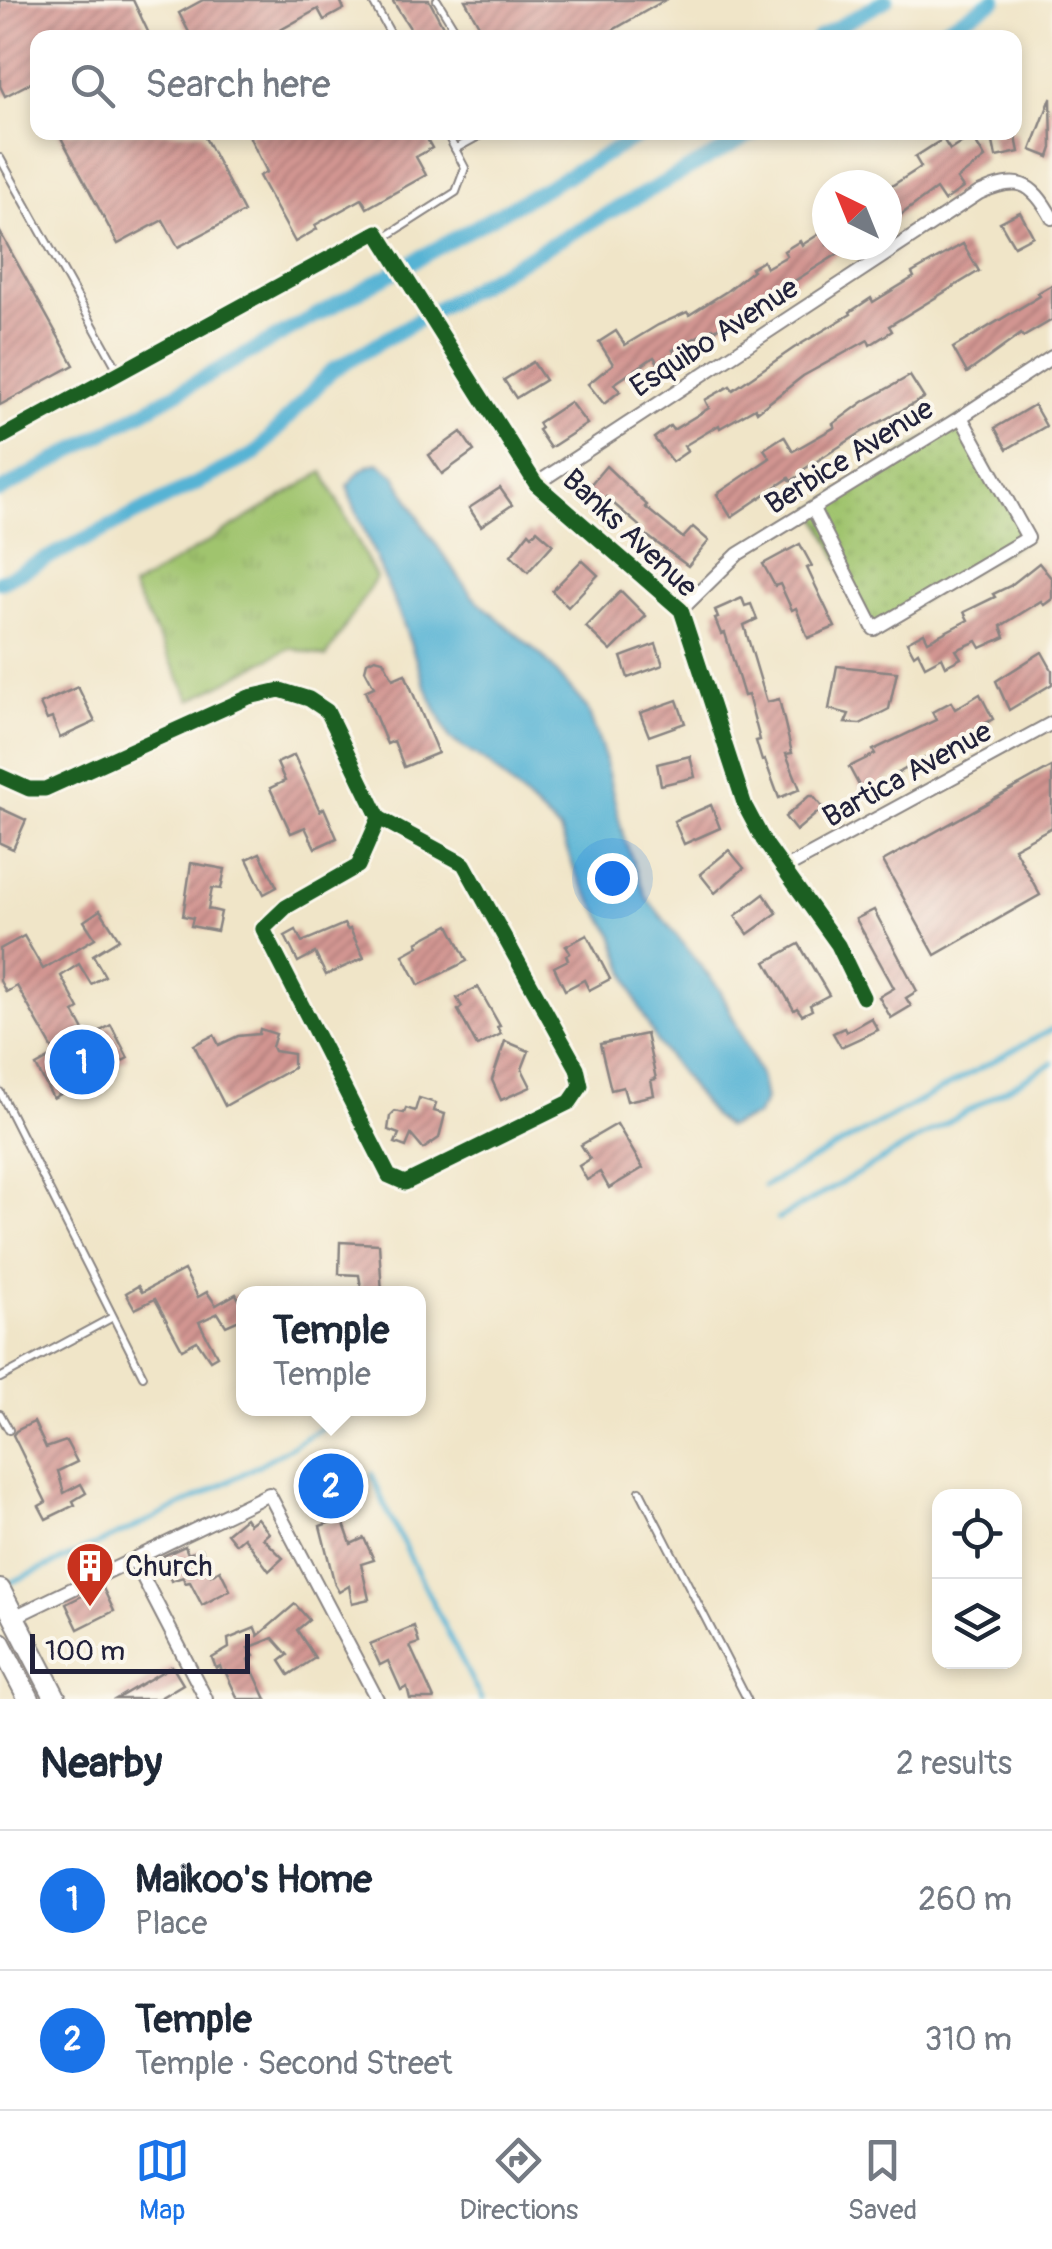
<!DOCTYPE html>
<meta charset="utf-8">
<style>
:root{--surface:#fff;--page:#f2f2f3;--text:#1f2937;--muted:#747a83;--line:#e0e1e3;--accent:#1a73e8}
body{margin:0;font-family:Pangolin,sans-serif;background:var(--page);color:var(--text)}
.controls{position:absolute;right:30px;bottom:30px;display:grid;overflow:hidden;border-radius:20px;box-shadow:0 5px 15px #0003}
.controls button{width:90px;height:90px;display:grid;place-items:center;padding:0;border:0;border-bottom:2px solid var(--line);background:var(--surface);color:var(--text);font:50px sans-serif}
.compass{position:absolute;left:812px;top:170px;width:90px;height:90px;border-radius:50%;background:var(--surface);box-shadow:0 5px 15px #0003;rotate:317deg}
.scale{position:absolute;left:30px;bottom:25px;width:220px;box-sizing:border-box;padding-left:10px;border:5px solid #22223b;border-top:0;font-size:28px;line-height:35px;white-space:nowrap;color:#22223b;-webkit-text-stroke:8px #fbf7ec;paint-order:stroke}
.you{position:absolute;left:612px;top:878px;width:35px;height:35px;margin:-25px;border:8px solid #fff;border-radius:50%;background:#1a73e8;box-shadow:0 0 0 15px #1a73e833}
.badge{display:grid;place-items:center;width:65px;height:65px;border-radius:50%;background:var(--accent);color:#fff;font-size:32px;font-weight:700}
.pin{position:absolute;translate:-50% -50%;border:5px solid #fff;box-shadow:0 2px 10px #0006}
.popup{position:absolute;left:236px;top:1286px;width:190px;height:130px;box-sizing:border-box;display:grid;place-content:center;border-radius:20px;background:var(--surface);filter:drop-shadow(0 2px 8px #0005);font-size:32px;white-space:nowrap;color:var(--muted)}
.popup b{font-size:38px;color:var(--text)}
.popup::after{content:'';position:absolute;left:50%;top:100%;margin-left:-20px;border:20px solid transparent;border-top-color:var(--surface)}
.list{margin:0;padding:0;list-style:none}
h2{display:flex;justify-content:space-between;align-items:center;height:130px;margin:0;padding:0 40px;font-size:42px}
h2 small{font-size:32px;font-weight:400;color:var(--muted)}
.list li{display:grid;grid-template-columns:65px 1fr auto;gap:30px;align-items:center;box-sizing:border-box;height:140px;padding:0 40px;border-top:2px solid var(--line)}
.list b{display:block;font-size:38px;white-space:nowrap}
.list p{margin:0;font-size:32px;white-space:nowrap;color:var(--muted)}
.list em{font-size:32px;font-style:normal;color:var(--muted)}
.icon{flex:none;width:55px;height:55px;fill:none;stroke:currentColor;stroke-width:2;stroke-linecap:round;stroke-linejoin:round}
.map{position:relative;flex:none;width:1052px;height:1699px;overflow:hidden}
.search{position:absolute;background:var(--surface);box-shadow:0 5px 15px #0003;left:30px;right:30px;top:30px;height:110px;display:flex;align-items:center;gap:25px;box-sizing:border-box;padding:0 35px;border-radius:20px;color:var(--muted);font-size:38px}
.sheet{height:410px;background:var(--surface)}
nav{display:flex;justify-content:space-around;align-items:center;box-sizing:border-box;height:140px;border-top:2px solid var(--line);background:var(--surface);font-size:28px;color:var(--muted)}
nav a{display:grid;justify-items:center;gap:5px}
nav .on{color:var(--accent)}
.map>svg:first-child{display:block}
.grass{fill:url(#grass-tufts);stroke:#617354;stroke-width:2.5}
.park{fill:url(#park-dots);stroke:#617354;stroke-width:2.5}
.water{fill:#56b3d4;stroke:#3c6a88;stroke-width:2.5}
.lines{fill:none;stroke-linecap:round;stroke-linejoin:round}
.stream{stroke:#56b3d4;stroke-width:5}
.canal{stroke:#56b3d4;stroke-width:15}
.building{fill:url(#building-hatch)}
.lane-casing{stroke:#898482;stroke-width:10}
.street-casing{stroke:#898482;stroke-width:16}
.primary-casing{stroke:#898482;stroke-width:24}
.lane{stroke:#fff;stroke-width:6}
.street{stroke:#fff;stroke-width:12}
.primary{stroke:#fff;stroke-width:20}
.cycleway-casing{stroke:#fbf7ec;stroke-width:21}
.cycleway{stroke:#1b5e20;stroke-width:15}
.labels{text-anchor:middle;stroke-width:8;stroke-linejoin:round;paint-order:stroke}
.street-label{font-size:30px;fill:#22223b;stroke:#fbf7ec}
.poi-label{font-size:30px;fill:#22223b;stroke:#fbf7ec;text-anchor:start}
</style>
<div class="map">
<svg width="1052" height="1699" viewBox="0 0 1052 1699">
<defs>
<pattern id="grass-tufts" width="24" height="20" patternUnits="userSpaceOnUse" patternTransform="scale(2.5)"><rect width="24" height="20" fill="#a0c46e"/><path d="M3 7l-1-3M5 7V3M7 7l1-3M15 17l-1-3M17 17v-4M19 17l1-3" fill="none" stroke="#8aa860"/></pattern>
<pattern id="park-dots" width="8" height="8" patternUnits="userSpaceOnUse" patternTransform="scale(2.5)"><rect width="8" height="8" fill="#a0c46e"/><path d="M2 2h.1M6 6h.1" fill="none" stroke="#8aa860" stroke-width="1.8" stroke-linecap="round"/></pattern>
<pattern id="building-hatch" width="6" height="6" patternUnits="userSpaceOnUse" patternTransform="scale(2.5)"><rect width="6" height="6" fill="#d39692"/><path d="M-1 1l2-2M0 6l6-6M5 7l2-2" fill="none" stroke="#ab7a78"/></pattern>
</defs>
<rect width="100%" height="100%" fill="#fbf7ec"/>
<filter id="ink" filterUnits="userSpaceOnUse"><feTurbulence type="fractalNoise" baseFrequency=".01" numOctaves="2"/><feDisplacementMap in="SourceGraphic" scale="20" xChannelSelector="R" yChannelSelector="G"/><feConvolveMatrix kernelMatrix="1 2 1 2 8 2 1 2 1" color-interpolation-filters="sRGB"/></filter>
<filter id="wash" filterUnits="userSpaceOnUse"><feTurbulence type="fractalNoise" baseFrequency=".0048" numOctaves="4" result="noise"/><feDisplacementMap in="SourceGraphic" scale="40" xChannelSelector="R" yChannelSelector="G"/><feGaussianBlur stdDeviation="2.25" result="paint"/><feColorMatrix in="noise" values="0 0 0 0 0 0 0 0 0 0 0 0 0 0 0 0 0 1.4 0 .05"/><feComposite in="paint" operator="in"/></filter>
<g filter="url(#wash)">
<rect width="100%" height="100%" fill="#f0e5c8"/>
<!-- grass -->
<polygon class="grass" points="323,472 376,578 326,657 290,648 191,700 132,588"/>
<!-- park -->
<polygon class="park" points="961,417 1028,538 874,629 813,509"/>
<!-- water -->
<path class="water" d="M379,463L395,475L424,527L472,596L543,657L587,708L602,749L623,835L646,897L720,990L760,1075L765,1100L756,1116L727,1127L713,1116L657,1042L635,998L613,935L576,874L560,831L489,764L450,739L425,685L402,620L350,496L348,486C357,473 363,466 379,463Z"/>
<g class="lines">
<!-- stream -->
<g class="stream">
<polyline points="764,1186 1052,1029"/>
<polyline points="778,1219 1052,1063"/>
<polyline points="372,1474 388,1513 481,1699"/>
<path d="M3,1586C122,1534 235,1485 344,1414"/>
</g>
<!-- canal -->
<g class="canal">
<polyline points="818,38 886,0"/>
<polyline points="928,38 995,0"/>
<polyline points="0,491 646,132"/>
<polyline points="0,582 255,454 331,371 495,275 756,132"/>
</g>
</g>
<g id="blocks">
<!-- building -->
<g class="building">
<polygon points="0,0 133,0 151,38 38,38 38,79 5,96 0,86"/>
<polygon points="203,0 340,0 344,9 324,20 318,9 266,38 192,38 179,13"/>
<polygon points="392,0 429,0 449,38 423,38 421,32 415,36"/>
<polygon points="465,0 665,0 599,38 486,38"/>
<polygon points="1051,98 1052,148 1049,157 1031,150"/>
<polygon points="58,132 202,132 244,212 178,247 163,220 118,244"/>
<polygon points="247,132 423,132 432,148 416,157 426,175 367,208 362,199 315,225 317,229 295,242 259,176 267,172"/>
<polygon points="991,132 1015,132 1019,152 996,157"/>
<polygon points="972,136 985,158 957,179 963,188 944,201 936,189 887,225 887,189 921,167 915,157 943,139 950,150"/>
<polygon points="1020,212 1033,236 1014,246 1000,222"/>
<polygon points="827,229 827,245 852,245 772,295 769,291 715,330 713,328 673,350 675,354 659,364 654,357 614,384 620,391 604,404 588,384 613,364 599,342 616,331 625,345 658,325 687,312 689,315 727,291 753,270 751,268 763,261 766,268 787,256 784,251 800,241 802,245"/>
<polygon points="0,232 74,365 0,405"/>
<polygon points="963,244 979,271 889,326 892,331 870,345 868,340 803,376 757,412 755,408 720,428 719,425 684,446 688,451 672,462 654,438 670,426 673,430 709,408 705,400 730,386 733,390 794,348 851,314 850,312 871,298 873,302 914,277 912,273"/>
<polygon points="1052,285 1052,320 1023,337 1021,334 967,373 953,348 1040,296 1038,293"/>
<polygon points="533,362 545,380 516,398 504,380"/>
<polygon points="910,376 924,398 862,432 803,470 804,473 791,481 789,478 731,517 717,494 770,458 764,449 784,436 793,451 835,427 833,424 863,402"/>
<polygon points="570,402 587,424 550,448 538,430 541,428 538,423"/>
<polygon points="1034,405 1046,426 1007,449 995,428"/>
<polygon points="461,432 474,451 442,474 429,455"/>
<polygon points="606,466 647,505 645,507 683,538 693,527 709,541 688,566 642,532 644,530 606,497 599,505 584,492"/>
<polygon points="500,488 512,505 481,526 469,508"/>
<polygon points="537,530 553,544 528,572 511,555 529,532 532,535"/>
<polygon points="800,544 812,566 807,568 835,627 808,638 796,608 792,610 780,584 775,586 763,564"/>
<polygon points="582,560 598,575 568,607 552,591"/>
<polygon points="1039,563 1052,579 1052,599 1044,605 1041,601 1001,626 1005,637 981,648 977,641 956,650 961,658 946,666 942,657 925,666 918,652 914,655 907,642 924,633 928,641 968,620 964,612 995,597 993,594 1010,586"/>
<polygon points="621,591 646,616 611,651 586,627"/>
<polygon points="742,598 745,606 751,604 757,619 744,625 767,702 779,699 792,753 786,754 800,789 779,798 765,760 762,761 756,741 760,740 748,695 744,696 725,633 721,634 715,619 718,618 715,610"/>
<polygon points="656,644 663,665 628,678 621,657"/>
<polygon points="1042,652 1052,670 1052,684 1009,710 996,681"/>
<polygon points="375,658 383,660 393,679 405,674 438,753 404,767 394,741 387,744 365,691 374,687 365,670 367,662"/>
<polygon points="837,666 897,672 889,709 860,724 845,723 849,714 829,709"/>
<polygon points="78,687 95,722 60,738 52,718 47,720 40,704"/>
<polygon points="980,694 993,719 863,793 849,767 875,754 873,750 936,720 932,712 951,702 955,709"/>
<polygon points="677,700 685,723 649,736 640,713"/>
<polygon points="294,755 320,811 324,808 337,838 315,848 305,827 291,833 270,788 285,781 277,763"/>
<polygon points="690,756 695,777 661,785 657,764"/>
<polygon points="1052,767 1052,827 1014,848 1040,895 935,955 883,861"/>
<polygon points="809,796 813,796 823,808 796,831 785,817"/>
<polygon points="711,805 720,828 684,844 674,821"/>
<polygon points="0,808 26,820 13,849 0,843"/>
<polygon points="729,850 744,868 715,893 700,874"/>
<polygon points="260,853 277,887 264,894 247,859"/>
<polygon points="191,863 225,869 221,889 212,888 208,909 221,912 217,931 191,926 193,918 183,916"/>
<polygon points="764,894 777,913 748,934 735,916"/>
<polygon points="100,910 119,939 93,955 105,976 91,984 79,964 61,976 79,1009 74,1012 88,1038 111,1025 128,1058 53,1098 36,1066 56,1055 17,986 6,992 0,981 0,949 24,936 43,969 95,938 84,921"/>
<polygon points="874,910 917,991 906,998 911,1006 891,1018 879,997 894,988 856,919"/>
<polygon points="344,924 348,930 350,929 364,958 326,975 315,953 298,962 285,936 296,930 302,942"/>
<polygon points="449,925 467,961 419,985 403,955 419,946 417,942"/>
<polygon points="587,935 610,979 589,990 584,980 565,990 554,967 568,960 566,955 570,953 566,946"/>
<polygon points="799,944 829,995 810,1005 812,1010 802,1015 797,1008 794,1010 766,962"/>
<polygon points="478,987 500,1026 497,1027 501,1034 477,1046 458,1010 462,1007 457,998"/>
<polygon points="871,1018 878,1030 841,1047 833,1033 844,1028 846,1032"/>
<polygon points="260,1029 276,1034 272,1047 274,1051 293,1054 293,1068 225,1106 194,1045 214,1035 219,1045 238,1036 259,1034"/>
<polygon points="646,1034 656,1079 651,1080 654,1095 627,1101 623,1087 611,1090 600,1044"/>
<polygon points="505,1041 529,1051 522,1069 531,1087 501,1100 492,1080"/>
<polygon points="419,1098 436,1103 434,1111 445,1114 439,1138 423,1149 411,1135 406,1147 395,1143 399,1134 388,1130 390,1116 395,1111 404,1113 406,1108 415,1111"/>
<polygon points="617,1124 643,1168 609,1188 600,1172 587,1180 579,1166 590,1159 581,1145"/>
<polygon points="340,1242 379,1244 382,1294 362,1294 359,1275 339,1274"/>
<polygon points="184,1270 198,1297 207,1292 216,1305 236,1294 244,1309 244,1318 226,1326 218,1313 199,1322 217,1356 210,1360 197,1341 182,1349 155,1299 135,1309 126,1293 138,1286 142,1292"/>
<polygon points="34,1422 46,1448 66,1441 77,1462 58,1471 64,1493 81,1484 86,1493 73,1501 75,1505 46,1519 39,1506 46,1502 13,1435 16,1431"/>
<polygon points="245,1518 249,1524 257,1518 269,1533 263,1538 283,1558 269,1571 244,1537 236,1544 227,1533"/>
<polygon points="342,1518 351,1544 364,1538 374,1560 361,1564 369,1599 352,1603 349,1586 339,1592 335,1585 320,1526"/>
<polygon points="185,1546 188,1554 202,1549 211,1575 220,1570 230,1590 202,1605 190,1582 185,1583 183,1577 171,1581 163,1556"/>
<polygon points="102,1586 114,1611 78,1629 66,1604"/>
<polygon points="295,1604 309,1620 297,1630 315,1658 289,1675 280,1661 288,1655 273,1638 248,1648 254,1656 248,1660 266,1699 238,1699 225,1671 222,1672 220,1666 216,1668 212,1658 229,1648 228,1639 255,1628 258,1636"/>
<polygon points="414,1626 419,1643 410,1646 434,1699 410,1699 407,1687 401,1690 388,1661 380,1665 370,1644"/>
<polygon points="172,1666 183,1684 158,1699 116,1699"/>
</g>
</g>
</g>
<g filter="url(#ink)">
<use href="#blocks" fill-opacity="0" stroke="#898482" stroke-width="2.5"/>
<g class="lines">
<!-- lane casing -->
<g class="lane-casing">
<g id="lane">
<polyline points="372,0 393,38"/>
<polyline points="437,0 460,38"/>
<polyline points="455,149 486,132"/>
<polyline points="0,158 119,372"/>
<polyline points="384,238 456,192 465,168 446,132"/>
<polyline points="0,1092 143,1376"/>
<polyline points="0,1378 111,1318"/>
<polyline points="0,1414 9,1430"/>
<polyline points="640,1491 747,1699"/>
</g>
</g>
<!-- street casing -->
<g class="street-casing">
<g id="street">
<polyline points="0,438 377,232 536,484 681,610 745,806 763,840 838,945 863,997"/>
<path d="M536,484L979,193C1017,176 1031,180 1052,218"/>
<polyline points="813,509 874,629 1028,538 961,417"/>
<polyline points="681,610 738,554 961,417 1052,357"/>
<polyline points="0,776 29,789 45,789 249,697 280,690 309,699 327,711 379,818 464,864 577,1068 581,1086 570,1102 405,1183 389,1176 263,929 286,907 358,866 379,818"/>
<polyline points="786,868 1052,723"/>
<polyline points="134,1560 206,1699"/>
<polyline points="14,1617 269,1494 377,1699"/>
</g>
</g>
<!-- primary casing -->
<g class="primary-casing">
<g id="primary">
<polyline points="0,1590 56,1699"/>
<polyline points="0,1643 29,1699"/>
</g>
</g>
<!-- lane -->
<use href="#lane" class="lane"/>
<!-- street -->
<use href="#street" class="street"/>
<!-- primary -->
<use href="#primary" class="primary"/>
<!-- cycleway casing -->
<g class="cycleway-casing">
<g id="cycleway">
<polyline points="0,438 377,232 536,484 681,610 745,806 763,840 838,945 863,997"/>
<polyline points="0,776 29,789 45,789 249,697 280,690 309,699 327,711 379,818 464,864 577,1068 581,1086 570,1102 405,1183 389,1176 263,929 286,907 358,866 379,818"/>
</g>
</g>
<!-- cycleway -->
<use href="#cycleway" class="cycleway"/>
</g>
</g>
<!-- icons -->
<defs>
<g id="building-pin" transform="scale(2.5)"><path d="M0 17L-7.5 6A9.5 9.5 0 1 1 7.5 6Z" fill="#c8321e" stroke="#fbf7ec"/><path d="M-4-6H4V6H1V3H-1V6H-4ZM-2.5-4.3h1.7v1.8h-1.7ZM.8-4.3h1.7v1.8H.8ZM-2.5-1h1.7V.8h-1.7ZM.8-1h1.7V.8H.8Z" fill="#fff"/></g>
</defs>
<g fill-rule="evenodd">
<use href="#building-pin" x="90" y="1566"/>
</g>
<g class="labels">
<!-- street labels -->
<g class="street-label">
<text transform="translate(714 337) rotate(-33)" y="10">Esquibo Avenue</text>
<text transform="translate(849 456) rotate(-32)" y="10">Berbice Avenue</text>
<text transform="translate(630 533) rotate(43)" y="10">Banks Avenue</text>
<text transform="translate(907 774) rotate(-29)" y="10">Bartica Avenue</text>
</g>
<!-- poi labels -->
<g class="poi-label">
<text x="125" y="1576">Church</text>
</g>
</g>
</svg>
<div class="controls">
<button><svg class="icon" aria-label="locate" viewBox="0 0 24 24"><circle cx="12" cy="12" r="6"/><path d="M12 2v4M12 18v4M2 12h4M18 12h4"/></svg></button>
<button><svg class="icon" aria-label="layers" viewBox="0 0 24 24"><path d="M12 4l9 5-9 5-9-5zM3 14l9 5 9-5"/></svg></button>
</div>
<svg class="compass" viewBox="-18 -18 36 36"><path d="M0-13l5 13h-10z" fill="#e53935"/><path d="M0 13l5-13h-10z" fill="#747a83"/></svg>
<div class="scale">100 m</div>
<div class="you"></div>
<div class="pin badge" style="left:82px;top:1062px">1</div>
<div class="pin badge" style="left:331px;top:1486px">2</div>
<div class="popup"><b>Temple</b>Temple</div>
<div class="search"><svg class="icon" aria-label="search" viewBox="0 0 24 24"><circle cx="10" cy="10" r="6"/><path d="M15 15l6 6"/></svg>Search here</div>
</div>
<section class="sheet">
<h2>Nearby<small>2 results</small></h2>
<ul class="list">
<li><span class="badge">1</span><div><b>Maikoo's Home</b><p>Place</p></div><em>260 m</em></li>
<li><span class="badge">2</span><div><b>Temple</b><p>Temple · Second Street</p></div><em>310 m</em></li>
</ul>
</section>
<nav>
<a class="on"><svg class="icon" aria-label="map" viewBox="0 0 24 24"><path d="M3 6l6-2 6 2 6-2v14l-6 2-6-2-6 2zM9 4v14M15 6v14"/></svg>Map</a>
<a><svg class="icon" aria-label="directions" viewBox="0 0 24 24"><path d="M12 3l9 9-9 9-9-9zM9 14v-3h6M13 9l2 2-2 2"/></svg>Directions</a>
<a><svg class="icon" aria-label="saved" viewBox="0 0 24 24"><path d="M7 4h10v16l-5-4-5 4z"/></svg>Saved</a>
</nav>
